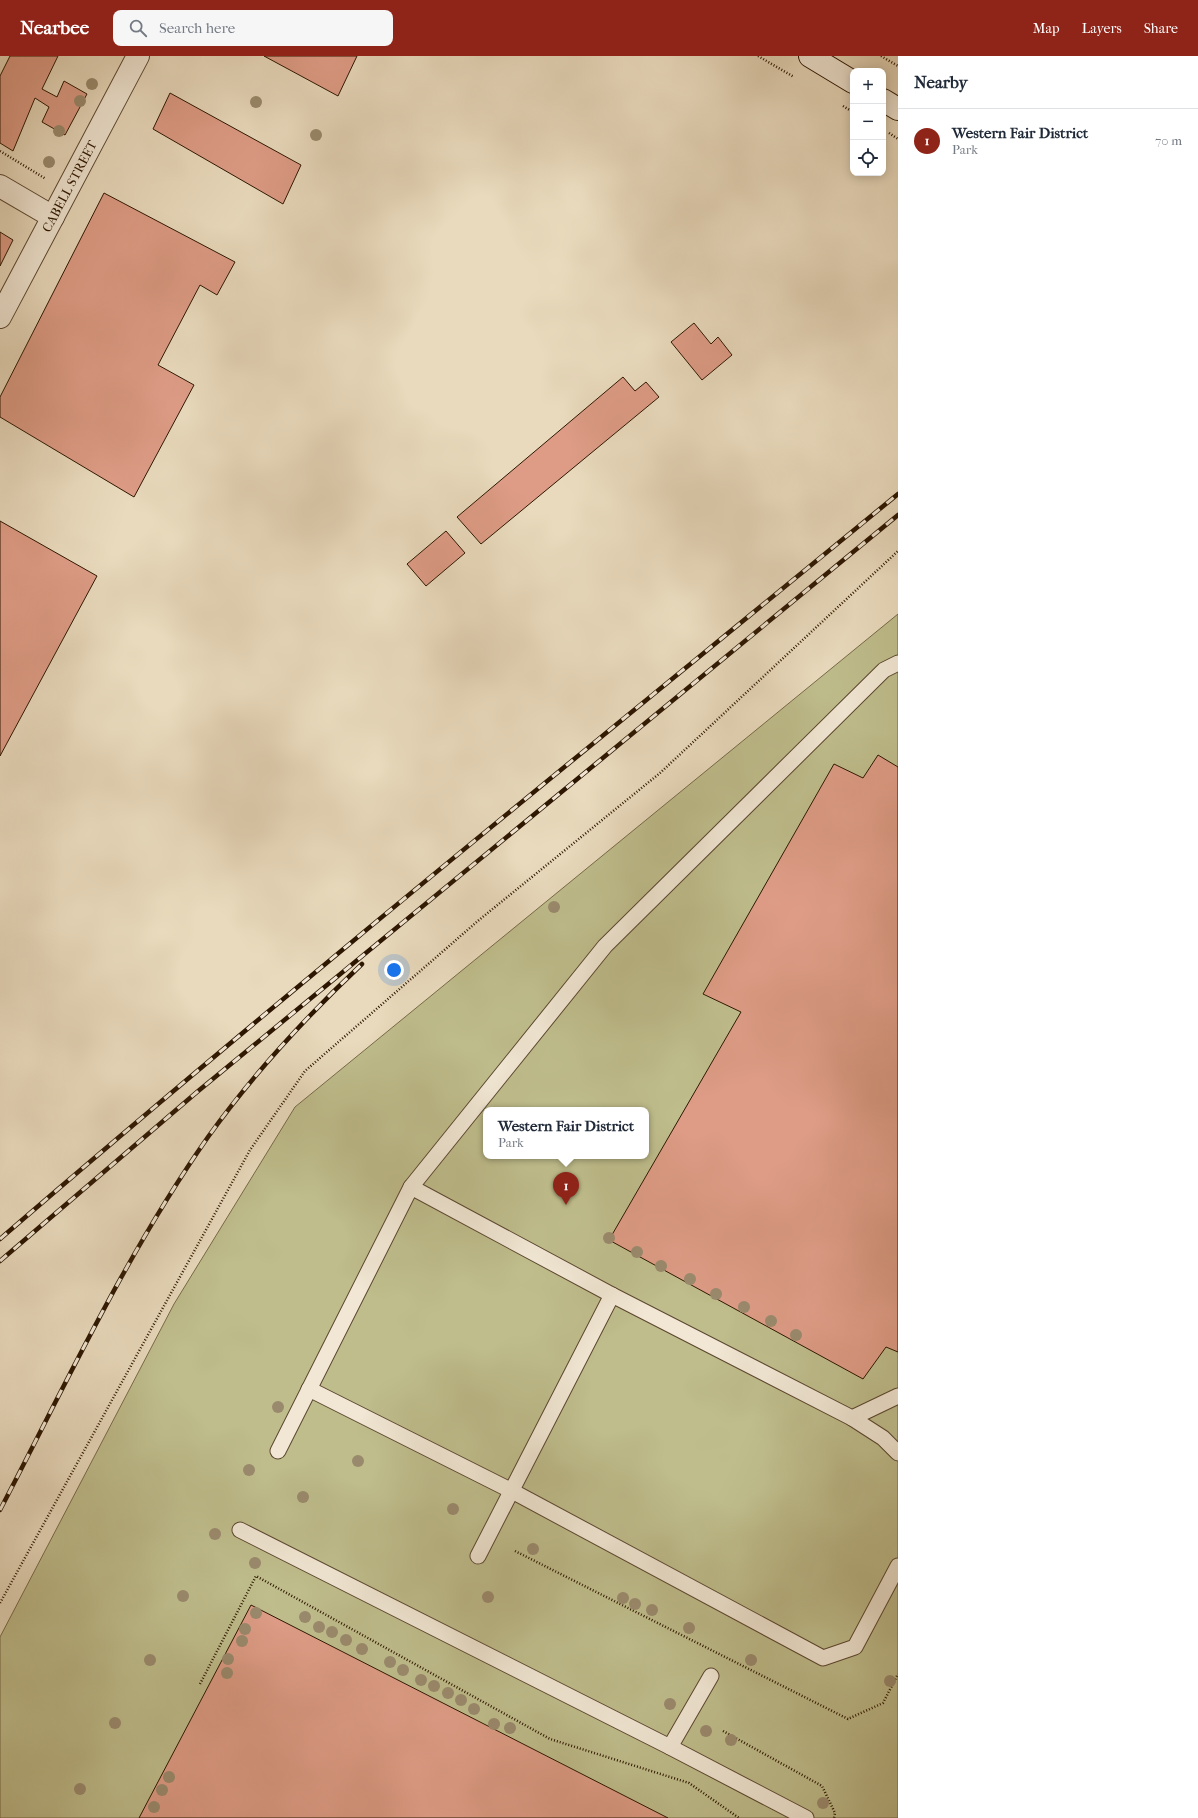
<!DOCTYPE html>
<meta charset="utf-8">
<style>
:root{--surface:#fff;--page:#f6f6f7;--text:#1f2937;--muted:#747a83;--line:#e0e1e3;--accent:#8f2418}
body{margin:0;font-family:"IM FELL French Canon",serif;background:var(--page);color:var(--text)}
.controls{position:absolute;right:12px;top:12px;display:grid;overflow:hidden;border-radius:8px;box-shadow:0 2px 10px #0003}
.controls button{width:36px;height:36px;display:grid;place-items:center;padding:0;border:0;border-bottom:1px solid var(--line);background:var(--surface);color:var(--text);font:20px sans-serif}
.you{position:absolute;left:394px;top:914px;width:14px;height:14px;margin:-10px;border:3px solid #fff;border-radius:50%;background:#1a73e8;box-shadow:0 0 0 6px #1a73e833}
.badge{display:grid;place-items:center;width:26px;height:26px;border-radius:50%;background:var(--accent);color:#fff;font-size:13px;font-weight:700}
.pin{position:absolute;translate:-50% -33px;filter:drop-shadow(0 1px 2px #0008)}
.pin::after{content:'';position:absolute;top:21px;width:14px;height:12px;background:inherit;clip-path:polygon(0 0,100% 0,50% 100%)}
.popup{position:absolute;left:483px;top:1051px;width:166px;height:52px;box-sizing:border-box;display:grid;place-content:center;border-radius:8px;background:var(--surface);filter:drop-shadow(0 1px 3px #0005);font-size:13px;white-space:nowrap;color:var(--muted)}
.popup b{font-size:15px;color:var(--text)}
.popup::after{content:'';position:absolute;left:50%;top:100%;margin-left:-8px;border:8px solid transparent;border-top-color:var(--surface)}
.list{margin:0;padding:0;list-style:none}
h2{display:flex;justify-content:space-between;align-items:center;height:52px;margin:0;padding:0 16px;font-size:17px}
h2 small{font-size:13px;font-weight:400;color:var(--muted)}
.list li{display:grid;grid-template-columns:26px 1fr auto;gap:12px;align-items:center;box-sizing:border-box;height:64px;padding:0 16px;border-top:1px solid var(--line)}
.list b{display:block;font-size:15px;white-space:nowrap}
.list p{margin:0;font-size:13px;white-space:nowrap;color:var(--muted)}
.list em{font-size:13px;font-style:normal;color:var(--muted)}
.icon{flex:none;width:22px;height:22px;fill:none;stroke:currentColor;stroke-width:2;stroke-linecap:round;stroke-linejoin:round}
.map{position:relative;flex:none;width:898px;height:1762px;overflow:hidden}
header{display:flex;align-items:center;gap:24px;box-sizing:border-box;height:56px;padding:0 20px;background:var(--accent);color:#fff}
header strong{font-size:19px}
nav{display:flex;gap:22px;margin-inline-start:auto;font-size:14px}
.search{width:280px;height:36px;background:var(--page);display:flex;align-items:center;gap:10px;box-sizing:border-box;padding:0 14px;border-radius:8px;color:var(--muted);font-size:15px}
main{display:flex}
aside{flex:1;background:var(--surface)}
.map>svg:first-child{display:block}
.green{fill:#bfbd8c;stroke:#766a46;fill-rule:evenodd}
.building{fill:#de9c86;stroke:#2d1601}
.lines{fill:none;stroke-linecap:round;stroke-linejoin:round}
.lane-casing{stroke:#5c4730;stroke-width:17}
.street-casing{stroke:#5c4730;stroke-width:24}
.secondary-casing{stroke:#2d1601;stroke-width:24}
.path{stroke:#2d1601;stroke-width:2.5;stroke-dasharray:1 2;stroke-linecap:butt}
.lane{stroke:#f1e7d4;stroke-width:15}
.street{stroke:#f1e7d4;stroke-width:22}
.secondary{stroke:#f1e7d4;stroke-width:22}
.rail-casing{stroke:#2d1601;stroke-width:4.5}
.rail{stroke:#f1e7d4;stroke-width:3;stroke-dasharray:9;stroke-linecap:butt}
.tree{fill:#9a8a6d}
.labels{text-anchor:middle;stroke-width:3.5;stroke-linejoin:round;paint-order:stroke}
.street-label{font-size:13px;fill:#2d1601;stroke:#f1e7d4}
</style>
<header>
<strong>Nearbee</strong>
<div class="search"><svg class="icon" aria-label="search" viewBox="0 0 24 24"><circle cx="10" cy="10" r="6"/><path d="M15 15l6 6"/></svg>Search here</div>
<nav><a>Map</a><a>Layers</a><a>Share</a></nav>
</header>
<main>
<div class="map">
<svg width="898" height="1762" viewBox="0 0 898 1762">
<rect width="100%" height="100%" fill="#e9dabd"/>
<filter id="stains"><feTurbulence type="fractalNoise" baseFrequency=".005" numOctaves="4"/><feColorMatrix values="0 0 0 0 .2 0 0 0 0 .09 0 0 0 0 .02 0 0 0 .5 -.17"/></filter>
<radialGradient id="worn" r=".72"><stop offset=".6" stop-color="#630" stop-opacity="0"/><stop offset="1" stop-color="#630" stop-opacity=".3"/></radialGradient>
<!-- green -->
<path class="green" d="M898,558V1762H0V1581L174,1248L295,1051ZM486,1054H646V1100H486Z"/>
<!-- building -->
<g class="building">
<polygon points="10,0 58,0 42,33 57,41 64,25 87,38 65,79 42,66 49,51 35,42 13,95 0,87 0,20"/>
<polygon points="264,0 357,0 338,40"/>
<polygon points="170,37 301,109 283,148 153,73"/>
<polygon points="104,137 235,206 217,239 200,229 158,309 194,329 134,441 0,361 0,341"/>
<polygon points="0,176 13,184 0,210"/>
<polygon points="694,267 711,288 718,281 732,299 702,324 671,286"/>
<polygon points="623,321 635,335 646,326 659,341 481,488 457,461"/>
<polygon points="0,465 97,520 0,700"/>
<polygon points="446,475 465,497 426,530 407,508"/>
<polygon points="878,699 898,711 898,1296 886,1291 863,1323 609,1184 741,956 703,938 834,708 863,722"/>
<polygon points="251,1549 668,1762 139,1762"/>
</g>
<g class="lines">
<!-- lane casing -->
<g class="lane-casing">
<g id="lane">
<polyline points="411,1131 605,890 884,614 898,607"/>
<polyline points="309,1333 512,1435 823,1602 855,1591 898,1510"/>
<polyline points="852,1362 883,1382 898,1397"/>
<polyline points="278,1395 411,1131 612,1239 852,1362 898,1340"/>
<polyline points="240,1474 670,1691 711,1620"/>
<polyline points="478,1500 612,1239"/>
<polyline points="670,1691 806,1762"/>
</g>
</g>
<!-- street casing -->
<g class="street-casing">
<g id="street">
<polyline points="0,130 53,161"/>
<polyline points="0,261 138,0"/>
</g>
</g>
<!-- secondary casing -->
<g class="secondary-casing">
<g id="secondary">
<polyline points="810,0 853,26"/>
<polyline points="883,44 898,53"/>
</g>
</g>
<!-- path -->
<g class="path">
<polyline points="758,0 794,21"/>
<polyline points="881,0 898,10"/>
<polyline points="843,50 853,56"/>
<polyline points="889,77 898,83"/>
<polyline points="0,95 46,123"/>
<polyline points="515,1495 848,1663 883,1647 898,1618"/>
<polyline points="0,1547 250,1094 305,1015 479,864 660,717 898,495"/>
<polyline points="200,1628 256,1520 550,1683 689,1727 739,1762"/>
<polyline points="723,1675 822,1730 835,1757 834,1762"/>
</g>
<!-- lane -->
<use href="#lane" class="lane"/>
<!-- street -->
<use href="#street" class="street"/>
<!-- secondary -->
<use href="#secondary" class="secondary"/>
<!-- rail casing -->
<g class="rail-casing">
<g id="rail">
<path d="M0,1183C294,929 597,685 898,438"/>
<polyline points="0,1205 197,1036 898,459"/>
<path d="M0,1454C66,1328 126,1198 208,1081C253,1018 306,961 362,908"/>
</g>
</g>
<!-- rail -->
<use href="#rail" class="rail"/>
</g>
<!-- trees -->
<g class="tree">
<circle cx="92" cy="28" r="6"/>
<circle cx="80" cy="45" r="6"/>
<circle cx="256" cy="46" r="6"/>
<circle cx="59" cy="75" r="6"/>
<circle cx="316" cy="79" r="6"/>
<circle cx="49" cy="106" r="6"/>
<circle cx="554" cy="851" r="6"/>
<circle cx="609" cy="1182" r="6"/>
<circle cx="637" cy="1196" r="6"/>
<circle cx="661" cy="1210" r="6"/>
<circle cx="690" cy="1223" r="6"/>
<circle cx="716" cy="1238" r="6"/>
<circle cx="744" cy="1251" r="6"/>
<circle cx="771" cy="1265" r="6"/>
<circle cx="796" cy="1279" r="6"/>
<circle cx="278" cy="1351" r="6"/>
<circle cx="358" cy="1405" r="6"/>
<circle cx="249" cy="1414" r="6"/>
<circle cx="303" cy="1441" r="6"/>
<circle cx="453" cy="1453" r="6"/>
<circle cx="215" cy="1478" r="6"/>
<circle cx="533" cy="1493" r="6"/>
<circle cx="255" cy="1507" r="6"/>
<circle cx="183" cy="1540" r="6"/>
<circle cx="488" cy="1541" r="6"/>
<circle cx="623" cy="1542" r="6"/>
<circle cx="635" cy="1548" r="6"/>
<circle cx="652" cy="1554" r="6"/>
<circle cx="256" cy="1557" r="6"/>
<circle cx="305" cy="1561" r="6"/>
<circle cx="319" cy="1571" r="6"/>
<circle cx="689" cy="1572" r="6"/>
<circle cx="245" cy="1573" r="6"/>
<circle cx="332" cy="1576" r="6"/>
<circle cx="346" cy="1584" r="6"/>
<circle cx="242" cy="1585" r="6"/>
<circle cx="362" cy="1593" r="6"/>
<circle cx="228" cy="1603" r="6"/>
<circle cx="150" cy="1604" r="6"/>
<circle cx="751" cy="1604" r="6"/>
<circle cx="390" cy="1606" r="6"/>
<circle cx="403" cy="1614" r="6"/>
<circle cx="227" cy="1617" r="6"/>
<circle cx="421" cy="1624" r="6"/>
<circle cx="890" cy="1625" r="6"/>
<circle cx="434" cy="1630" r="6"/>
<circle cx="448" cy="1637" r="6"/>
<circle cx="461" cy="1644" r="6"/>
<circle cx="670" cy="1648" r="6"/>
<circle cx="474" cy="1653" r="6"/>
<circle cx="115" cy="1667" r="6"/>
<circle cx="494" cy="1668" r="6"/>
<circle cx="510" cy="1672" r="6"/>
<circle cx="706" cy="1675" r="6"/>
<circle cx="731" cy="1684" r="6"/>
<circle cx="169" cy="1721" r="6"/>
<circle cx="80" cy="1733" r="6"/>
<circle cx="162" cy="1734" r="6"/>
<circle cx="823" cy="1747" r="6"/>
<circle cx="154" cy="1751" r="6"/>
</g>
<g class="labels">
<!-- street labels -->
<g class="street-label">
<text transform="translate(69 130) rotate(-62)" y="5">CABELL STREET</text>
</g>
</g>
<rect width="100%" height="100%" filter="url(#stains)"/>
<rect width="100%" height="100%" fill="url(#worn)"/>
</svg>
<div class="controls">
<button>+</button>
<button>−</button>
<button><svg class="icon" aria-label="locate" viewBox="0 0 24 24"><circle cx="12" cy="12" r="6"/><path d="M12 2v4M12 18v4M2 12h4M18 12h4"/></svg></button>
</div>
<div class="you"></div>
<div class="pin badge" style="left:566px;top:1149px">1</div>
<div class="popup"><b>Western Fair District</b>Park</div>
</div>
<aside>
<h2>Nearby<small></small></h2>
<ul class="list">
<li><span class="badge">1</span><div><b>Western Fair District</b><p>Park</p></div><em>70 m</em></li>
</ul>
</aside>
</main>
